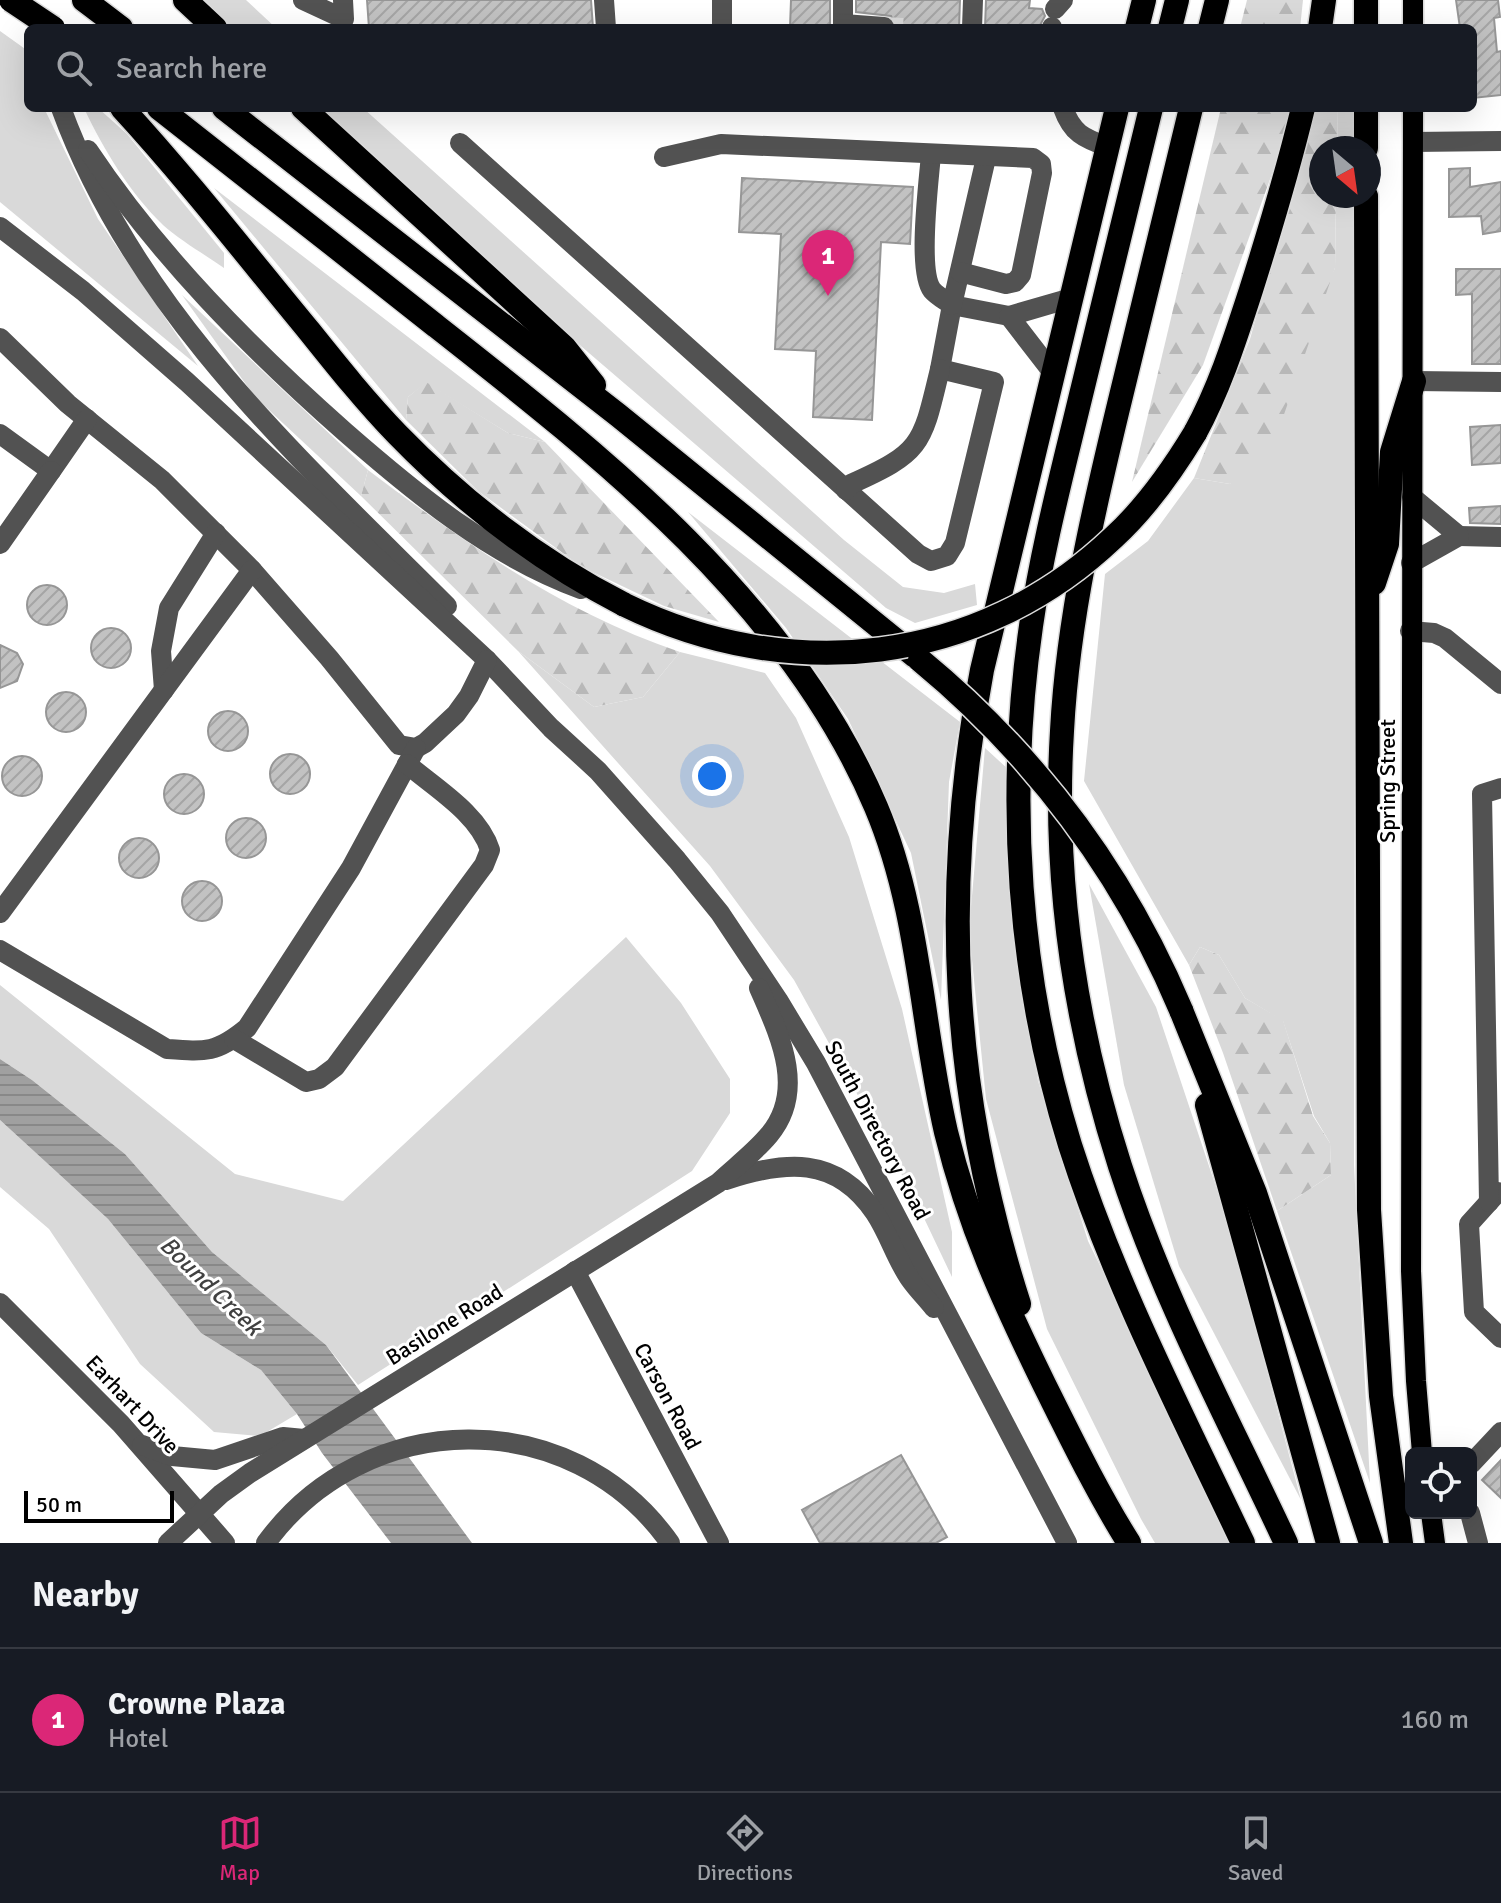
<!DOCTYPE html>
<style>
:root{--surface:#171b24;--page:#20242c;--text:#f1f3f6;--muted:#9ea1a6;--line:#363941;--accent:#db2777}
body{margin:0;font-family:Signika,sans-serif;background:var(--page);color:var(--text)}
.controls{position:absolute;right:24px;bottom:24px;display:grid;overflow:hidden;border-radius:12px;box-shadow:0 8px 32px #0002}
.controls button{width:72px;height:72px;display:grid;place-items:center;padding:0;border:0;border-bottom:2px solid var(--line);background:var(--surface);color:var(--text);font:40px sans-serif}
.compass{position:absolute;left:1309px;top:136px;width:72px;height:72px;border-radius:50%;background:var(--surface);box-shadow:0 8px 32px #0002;rotate:151deg}
.scale{position:absolute;left:24px;bottom:20px;width:150px;box-sizing:border-box;padding-left:8px;border:4px solid #000;border-top:0;font-size:22px;line-height:28px;white-space:nowrap;color:#000;-webkit-text-stroke:6px #fff;paint-order:stroke}
.you{position:absolute;left:712px;top:776px;width:28px;height:28px;margin:-20px;border:6px solid #fff;border-radius:50%;background:#1a73e8;box-shadow:0 0 0 12px #1a73e833}
.badge{display:grid;place-items:center;width:52px;height:52px;border-radius:50%;background:var(--accent);color:#fff;font-size:26px;font-weight:700}
.pin{position:absolute;translate:-50% -66px;filter:drop-shadow(0 2px 4px #0008)}
.pin::after{content:'';position:absolute;top:42px;width:28px;height:24px;background:inherit;clip-path:polygon(0 0,100% 0,50% 100%)}
.list{margin:0;padding:0;list-style:none}
h2{display:flex;justify-content:space-between;align-items:center;height:104px;margin:0;padding:0 32px;font-size:34px}
h2 small{font-size:26px;font-weight:400;color:var(--muted)}
.list li{display:grid;grid-template-columns:52px 1fr auto;gap:24px;align-items:center;box-sizing:border-box;height:144px;padding:0 32px;border-top:2px solid var(--line)}
.list b{display:block;font-size:30px;white-space:nowrap}
.list p{margin:0;font-size:26px;white-space:nowrap;color:var(--muted)}
.list em{font-size:26px;font-style:normal;color:var(--muted)}
.icon{flex:none;width:44px;height:44px;fill:none;stroke:currentColor;stroke-width:2;stroke-linecap:round;stroke-linejoin:round}
.map{position:relative;flex:none;width:1501px;height:1543px;overflow:hidden}
.search{position:absolute;background:var(--surface);box-shadow:0 8px 32px #0002;left:24px;right:24px;top:24px;height:88px;display:flex;align-items:center;gap:20px;box-sizing:border-box;padding:0 28px;border-radius:12px;color:var(--muted);font-size:30px}
.sheet{height:248px;background:var(--surface)}
nav{display:flex;justify-content:space-around;align-items:center;box-sizing:border-box;height:112px;border-top:2px solid var(--line);background:var(--surface);font-size:22px;color:var(--muted)}
nav a{display:grid;justify-items:center;gap:4px}
nav .on{color:var(--accent)}
.map>svg:first-child{display:block}
.green{fill:#d9d9d9}
.forest{fill:url(#forest-firs)}
.water{fill:url(#water-rules)}
.building{fill:url(#building-hatch);stroke:#969696;stroke-width:2}
.lines{fill:none;stroke-linecap:round;stroke-linejoin:round}
.minor-tunnel{stroke:#d9d9d9;stroke-width:20;stroke-dasharray:20 10;stroke-linecap:butt}
.major-casing{stroke:#dbdbdb;stroke-width:23}
.highway-casing{stroke:#dbdbdb;stroke-width:27}
.minor{stroke:#525252;stroke-width:20}
.major{stroke:#000;stroke-width:20}
.highway{stroke:#000;stroke-width:24}
.highway-bridge-casing{stroke:#dbdbdb;stroke-width:27;stroke-linecap:butt}
.highway-bridge{stroke:#000;stroke-width:24}
.labels{text-anchor:middle;stroke-width:6;stroke-linejoin:round;paint-order:stroke}
.street-label{font-size:22px;fill:#000;stroke:#fff}
.water-label{font-size:24px;font-style:italic;fill:#414141;stroke:#fff}
</style>
<div class="map">
<svg width="1501" height="1543" viewBox="0 0 1501 1543">
<defs>
<pattern id="forest-firs" width="22" height="20" patternUnits="userSpaceOnUse" patternTransform="scale(2)"><rect width="22" height="20" fill="#d9d9d9"/><path d="M5 1l3.5 6h-7zM16 11l3.5 6h-7z" fill="#b8b8b8"/></pattern>
<pattern id="water-rules" width="6" height="5" patternUnits="userSpaceOnUse" patternTransform="scale(2)"><rect width="6" height="5" fill="#a0a0a0"/><path d="M0 2.5h6" fill="none" stroke="#888"/></pattern>
<pattern id="building-hatch" width="6" height="6" patternUnits="userSpaceOnUse" patternTransform="scale(2)"><rect width="6" height="6" fill="#c2c2c2"/><path d="M-1 1l2-2M0 6l6-6M5 7l2-2" fill="none" stroke="#a5a5a5"/></pattern>
</defs>
<rect width="100%" height="100%" fill="#fff"/>
<!-- green -->
<g class="green">
<polygon points="201,0 246,0 276,28 230,28"/>
<polygon points="0,31 28,51 28,108 44,108 98,219 198,366 0,202"/>
<path d="M84,108H98L127,134L224,253V268C204,254 181,241 163,225C130,193 103,149 84,108Z"/>
<polygon points="317,108 363,108 844,540 903,587 944,593 975,584 977,605 915,623 886,608 582,347"/>
<polygon points="1338,108 1354,108 1354,148 1337,148"/>
<polygon points="214,188 545,442 508,433 426,383 408,397 406,420"/>
<polygon points="1336,196 1355,196 1354,1165 1370,1483 1277,1211 1331,1175 1330,1143 1314,1116 1283,1021 1245,998 1219,955 1200,947 1189,965 1084,781 1105,574 1148,541 1194,478 1230,484 1335,268"/>
<polygon points="182,295 368,470 361,496 255,397"/>
<polygon points="688,512 960,722 949,782 941,1000 911,853 848,719 786,628"/>
<polygon points="518,651 594,707 643,697 680,652 765,673 796,718 849,837 902,1009 952,1232 952,1277 913,1195 794,980 710,866"/>
<polygon points="985,748 1009,770 1013,923 1038,1081 1088,1241 1170,1409 1229,1543 1155,1543 1141,1519 1047,1329 986,1099 969,930"/>
<polygon points="1089,884 1156,1007 1227,1220 1301,1500 1179,1266 1124,1085"/>
<polygon points="626,937 681,1003 730,1079 730,1113 692,1171 358,1385 326,1345 212,1252 125,1154 32,1080 0,1059 0,985 235,1174 343,1201"/>
<polygon points="0,1120 108,1219 201,1333 261,1370 297,1414 260,1436 214,1432 140,1364 49,1229 0,1187"/>
</g>
<!-- forest -->
<g class="forest">
<polygon points="1247,0 1303,0 1300,28 1240,28"/>
<polygon points="1221,108 1289,108 1286,135 1203,365 1132,482"/>
<polygon points="1315,108 1338,108 1337,148 1321,148 1321,196 1336,196 1335,268 1281,423 1230,484 1194,478 1250,339"/>
<polygon points="426,382 508,433 545,442 719,622 664,606 582,567 478,491 406,420 408,397"/>
<path d="M368,470C465,543 564,613 680,652L643,697L594,707L518,651L361,496Z"/>
<polygon points="1200,947 1219,955 1245,998 1283,1020 1313,1116 1330,1143 1331,1175 1277,1211 1223,1053 1189,965"/>
</g>
<!-- water -->
<polygon class="water" points="0,1059 32,1080 125,1154 212,1252 326,1345 472,1543 391,1543 322,1453 297,1414 261,1370 201,1333 108,1219 0,1120"/>
<!-- building -->
<g class="building">
<polygon points="367,0 591,0 593,28 369,28"/>
<polygon points="791,0 830,0 830,28 790,28"/>
<polygon points="856,0 960,0 959,28 897,28 891,16 856,12"/>
<polygon points="986,0 1030,0 1029,8 1042,9 1045,16 1039,27 985,28"/>
<polygon points="1456,0 1498,0 1500,17 1494,18 1497,52 1501,51 1501,95 1473,98 1473,28 1460,28"/>
<polygon points="1470,168 1470,187 1501,182 1501,231 1483,234 1481,216 1449,217 1449,169"/>
<polygon points="742,178 913,187 910,244 881,242 872,420 813,417 816,351 775,349 781,234 739,232"/>
<polygon points="1456,269 1501,269 1501,364 1472,364 1472,294 1456,295"/>
<polygon points="1501,425 1501,463 1472,465 1470,427"/>
<polygon points="1501,506 1501,524 1470,523 1469,508"/>
<circle cx="47" cy="605" r="20"/>
<circle cx="111" cy="648" r="20"/>
<polygon points="0,645 17,653 23,664 17,681 0,688"/>
<circle cx="66" cy="712" r="20"/>
<circle cx="228" cy="731" r="20"/>
<circle cx="290" cy="774" r="20"/>
<circle cx="22" cy="776" r="20"/>
<circle cx="184" cy="794" r="20"/>
<circle cx="246" cy="838" r="20"/>
<circle cx="139" cy="858" r="20"/>
<circle cx="202" cy="901" r="20"/>
<polygon points="901,1455 947,1537 936,1543 820,1543 802,1510"/>
<polygon points="1501,1460 1501,1498 1482,1480"/>
</g>
<g class="lines">
<!-- minor-tunnel -->
<polyline class="minor-tunnel" points="884,27 903,28"/>
<!-- major casing -->
<g class="major-casing">
<g id="major">
<polyline points="1413,0 1413,28"/>
<polyline points="1413,108 1411,1271 1416,1381 1422,1453"/>
<polyline points="1431,1513 1435,1543"/>
</g>
</g>
<!-- highway casing -->
<g class="highway-casing">
<g id="highway">
<polyline points="84,0 121,28"/>
<polyline points="185,0 215,28"/>
<polyline points="1366,0 1366,28"/>
<polyline points="1137,28 1144,0"/>
<polyline points="1170,28 1177,0"/>
<polyline points="1210,28 1217,0"/>
<polyline points="1320,28 1324,0"/>
<path d="M122,108C188,180 248,257 310,332C338,367 366,402 397,434C463,502 541,562 625,605"/>
<path d="M159,108C252,181 344,253 436,326C604,458 790,604 876,807C920,911 921,1023 946,1132C969,1226 1002,1298 1044,1384C1071,1438 1097,1492 1129,1543"/>
<polyline points="224,108 618,415 915,656"/>
<polyline points="303,108 564,347 594,385"/>
<path d="M1151,108C1127,205 1104,302 1080,399C1062,474 1042,549 1031,626C1006,799 1018,978 1070,1145C1114,1283 1181,1412 1243,1543"/>
<path d="M1191,108C1168,203 1145,297 1122,392C1095,503 1068,616 1062,731C1053,878 1075,1026 1120,1166C1162,1296 1228,1419 1286,1543"/>
<polyline points="1366,108 1366,148"/>
<polyline points="1366,196 1369,1210 1381,1396 1401,1543"/>
<path d="M1195,433C1220,387 1235,339 1251,290C1270,230 1288,170 1303,108"/>
<polyline points="1374,583 1387,544 1392,452 1414,381"/>
<polyline points="1181,1010 1255,1193 1371,1543"/>
<polyline points="1207,1105 1328,1543"/>
<path d="M1019,1304C951,1092 941,888 982,670L1117,108"/>
</g>
</g>
<!-- minor -->
<g class="minor">
<polyline points="303,0 344,19 343,0"/>
<polyline points="604,0 606,28"/>
<polyline points="722,0 722,28"/>
<polyline points="1055,9 1063,0"/>
<polyline points="843,24 843,0"/>
<polyline points="1052,27 1052,28"/>
<polyline points="843,28 843,24 884,27"/>
<polyline points="972,28 973,0"/>
<path d="M61,108C135,311 298,457 447,606"/>
<path d="M1063,108C1072,133 1083,138 1108,147"/>
<polyline points="1413,142 1501,141"/>
<polyline points="460,143 918,554 931,561 947,556 955,543 994,382 940,369 952,305 1009,316"/>
<path d="M88,150C158,255 250,348 345,432C416,494 491,556 581,589"/>
<path d="M931,154C929,181 917,270 932,290C937,296 945,300 952,305L986,158"/>
<polyline points="664,157 721,144 1033,158 1041,164 1042,173 1021,275 1015,282 1006,284 960,272"/>
<polyline points="0,227 83,291 187,382 487,660 551,728 598,771 677,860 720,913 778,1000 816,1063 1067,1543"/>
<polyline points="0,338 68,404 162,480 252,570 329,658 399,745 416,748 425,743 456,714 469,696 487,660"/>
<polyline points="1053,373 1009,316 1071,298"/>
<polyline points="1414,381 1501,382"/>
<polyline points="0,434 51,471 87,419"/>
<path d="M846,490L851,484C923,452 922,444 940,369"/>
<polyline points="1459,536 1501,537"/>
<polyline points="0,544 51,471"/>
<polyline points="1411,563 1459,536 1412,497"/>
<polyline points="1410,631 1434,633 1445,638 1501,684"/>
<polyline points="164,690 161,651 169,608 216,533"/>
<polyline points="0,913 252,570"/>
<path d="M0,950L167,1049C206,1052 217,1053 247,1028L351,868L416,748"/>
<path d="M234,1039L306,1082L319,1079L335,1067L484,865L490,850C479,814 435,788 407,764"/>
<path d="M726,1180C784,1161 836,1155 875,1213C889,1234 896,1259 910,1279C917,1289 926,1298 934,1308"/>
<polyline points="1498,1192 1469,1224 1474,1312 1501,1338"/>
<polyline points="1489,1202 1482,794 1501,788"/>
<polyline points="575,1271 719,1543"/>
<polyline points="0,1303 121,1424 225,1543"/>
<polyline points="142,1445 172,1456 215,1460 283,1437 304,1439"/>
<polyline points="1471,1464 1501,1432"/>
<polyline points="1470,1513 1478,1543"/>
<path d="M168,1543L221,1494L250,1473L718,1183C735,1167 754,1153 769,1135C807,1090 779,1034 759,988"/>
<path d="M266,1543C365,1407 571,1403 670,1543"/>
</g>
<!-- major -->
<use href="#major" class="major"/>
<!-- highway -->
<use href="#highway" class="highway"/>
<!-- highway-bridge casing -->
<g class="highway-bridge-casing">
<g id="highway-bridge">
<polyline points="11,0 53,28"/>
<path d="M625,605C789,685 978,666 1113,538C1146,508 1172,471 1195,433"/>
<path d="M920,660C1035,755 1123,872 1181,1010"/>
</g>
</g>
<!-- highway-bridge -->
<use href="#highway-bridge" class="highway-bridge"/>
</g>
<g class="labels">
<!-- street labels -->
<g class="street-label">
<text transform="translate(1387 781) rotate(-90)" y="8">Spring Street</text>
<text transform="translate(878 1130) rotate(62)" y="8">South Directory Road</text>
<text transform="translate(444 1324) rotate(-32)" y="8">Basilone Road</text>
<text transform="translate(668 1396) rotate(62)" y="8">Carson Road</text>
<text transform="translate(133 1404) rotate(47)" y="8">Earhart Drive</text>
</g>
<!-- water labels -->
<g class="water-label">
<text transform="translate(211 1286) rotate(44)" y="8">Bound Creek</text>
</g>
</g>
</svg>
<div class="controls">
<button><svg class="icon" aria-label="locate" viewBox="0 0 24 24"><circle cx="12" cy="12" r="6"/><path d="M12 2v4M12 18v4M2 12h4M18 12h4"/></svg></button>
</div>
<svg class="compass" viewBox="-18 -18 36 36"><path d="M0-13l5 13h-10z" fill="#e53935"/><path d="M0 13l5-13h-10z" fill="#9ea1a6"/></svg>
<div class="scale">50 m</div>
<div class="you"></div>
<div class="pin badge" style="left:828px;top:296px">1</div>
<div class="search"><svg class="icon" aria-label="search" viewBox="0 0 24 24"><circle cx="10" cy="10" r="6"/><path d="M15 15l6 6"/></svg>Search here</div>
</div>
<section class="sheet">
<h2>Nearby<small></small></h2>
<ul class="list">
<li><span class="badge">1</span><div><b>Crowne Plaza</b><p>Hotel</p></div><em>160 m</em></li>
</ul>
</section>
<nav>
<a class="on"><svg class="icon" aria-label="map" viewBox="0 0 24 24"><path d="M3 6l6-2 6 2 6-2v14l-6 2-6-2-6 2zM9 4v14M15 6v14"/></svg>Map</a>
<a><svg class="icon" aria-label="directions" viewBox="0 0 24 24"><path d="M12 3l9 9-9 9-9-9zM9 14v-3h6M13 9l2 2-2 2"/></svg>Directions</a>
<a><svg class="icon" aria-label="saved" viewBox="0 0 24 24"><path d="M7 4h10v16l-5-4-5 4z"/></svg>Saved</a>
</nav>
